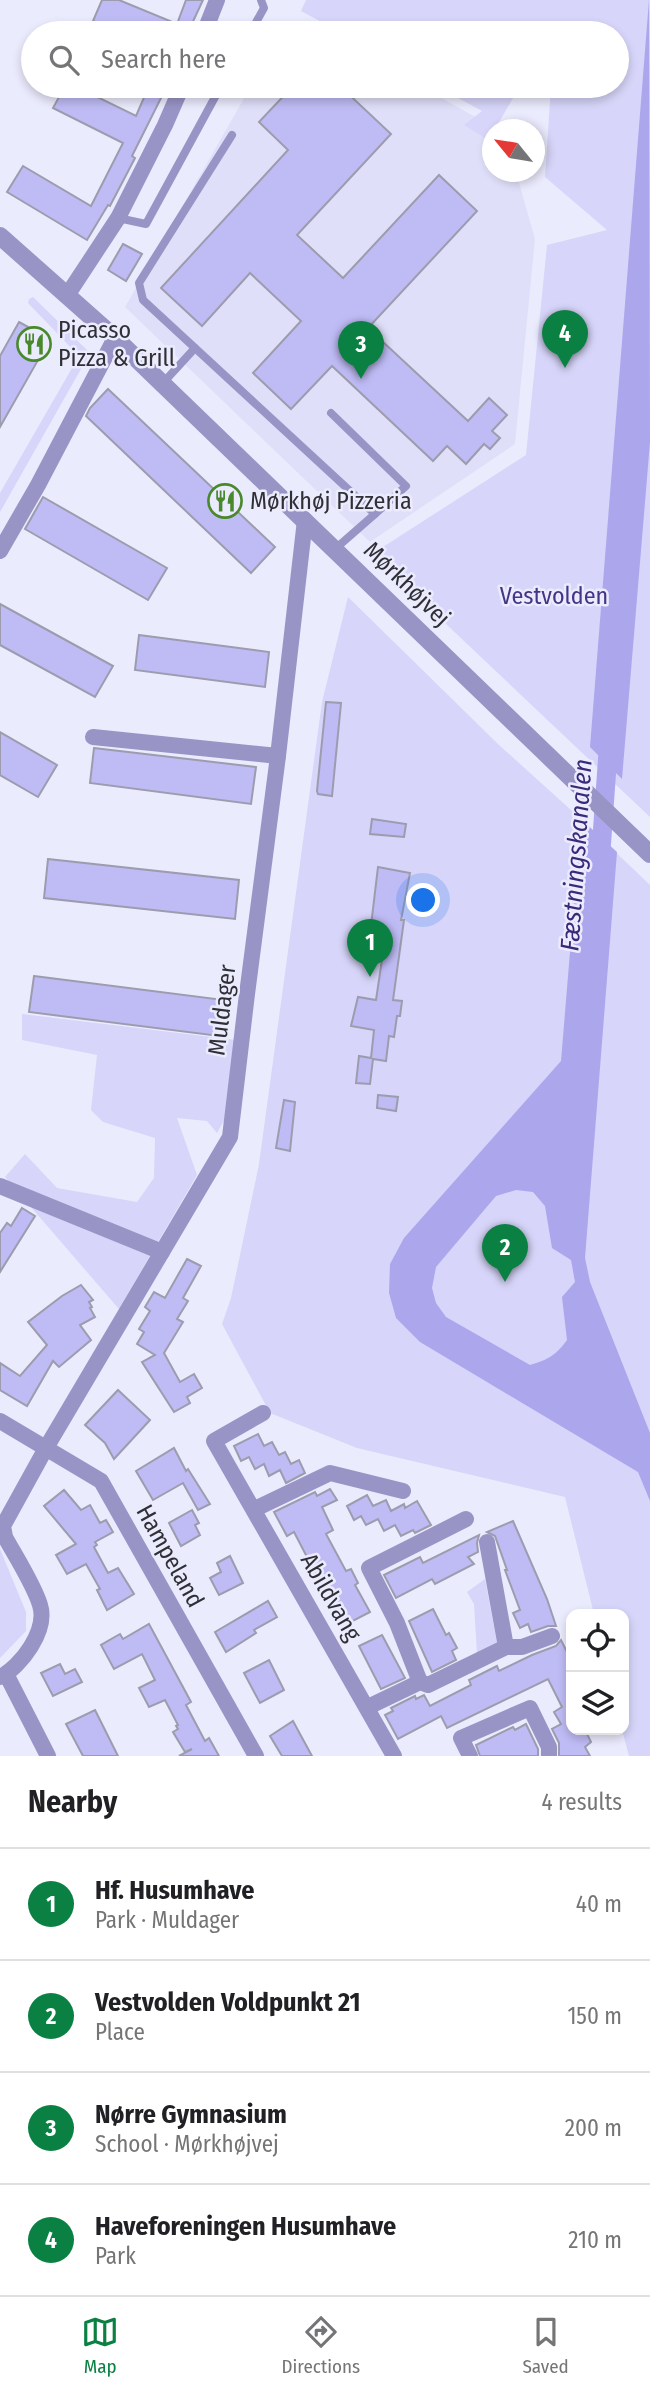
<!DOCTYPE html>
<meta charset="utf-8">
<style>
:root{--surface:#fff;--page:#f2f2f2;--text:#202124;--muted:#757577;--line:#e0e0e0;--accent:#0b8043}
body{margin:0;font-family:"Fira Sans Condensed",sans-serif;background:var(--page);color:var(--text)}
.controls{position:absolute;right:21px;bottom:21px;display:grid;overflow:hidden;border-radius:14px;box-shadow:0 4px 10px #0003}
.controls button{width:63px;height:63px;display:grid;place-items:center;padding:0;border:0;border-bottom:2px solid var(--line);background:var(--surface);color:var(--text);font:35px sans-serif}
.compass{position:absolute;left:482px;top:119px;width:63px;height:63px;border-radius:50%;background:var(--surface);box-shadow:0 4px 10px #0003;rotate:300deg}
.you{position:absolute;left:424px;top:901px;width:24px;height:24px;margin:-18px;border:5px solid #fff;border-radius:50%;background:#1a73e8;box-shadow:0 0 0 10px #1a73e833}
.badge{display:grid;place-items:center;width:46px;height:46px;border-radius:50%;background:var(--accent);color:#fff;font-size:23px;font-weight:700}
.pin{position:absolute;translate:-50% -58px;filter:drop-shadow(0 2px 4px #0008)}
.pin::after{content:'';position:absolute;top:37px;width:24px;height:21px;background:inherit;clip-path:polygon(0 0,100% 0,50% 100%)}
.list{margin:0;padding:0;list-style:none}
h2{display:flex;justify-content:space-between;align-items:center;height:91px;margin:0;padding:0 28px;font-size:30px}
h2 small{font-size:23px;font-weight:400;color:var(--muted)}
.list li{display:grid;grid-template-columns:46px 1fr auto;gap:21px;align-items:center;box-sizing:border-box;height:112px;padding:0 28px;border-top:2px solid var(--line)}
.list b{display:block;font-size:26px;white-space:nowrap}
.list p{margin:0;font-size:23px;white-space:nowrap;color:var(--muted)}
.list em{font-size:23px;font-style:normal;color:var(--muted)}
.icon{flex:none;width:38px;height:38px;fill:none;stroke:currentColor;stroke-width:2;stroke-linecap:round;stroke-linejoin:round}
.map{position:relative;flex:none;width:650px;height:1756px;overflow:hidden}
.search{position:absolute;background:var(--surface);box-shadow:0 4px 10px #0003;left:21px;right:21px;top:21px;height:77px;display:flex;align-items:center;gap:18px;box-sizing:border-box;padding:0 24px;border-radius:38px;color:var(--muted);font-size:26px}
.sheet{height:539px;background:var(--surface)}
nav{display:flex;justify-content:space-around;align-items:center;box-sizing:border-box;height:98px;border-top:2px solid var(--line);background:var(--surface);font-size:19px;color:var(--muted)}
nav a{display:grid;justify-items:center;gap:4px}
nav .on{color:var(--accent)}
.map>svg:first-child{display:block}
.built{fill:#e0dff9}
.green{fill:#d7d5f9}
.water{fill:#aca6ed;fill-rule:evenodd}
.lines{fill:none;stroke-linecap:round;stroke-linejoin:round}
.canal{stroke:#aca6ed;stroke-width:19}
.building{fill:#bfbbf5;stroke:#9d9cae;stroke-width:2}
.service{stroke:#9895c6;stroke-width:8}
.minor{stroke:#9895c6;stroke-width:16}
.tertiary{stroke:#9895c6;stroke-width:18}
.labels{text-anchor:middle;stroke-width:5;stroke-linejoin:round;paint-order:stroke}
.poi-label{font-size:24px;fill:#2f2f36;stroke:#ebebfe;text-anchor:start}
.street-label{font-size:24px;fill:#2f2f36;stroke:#ebebfe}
.park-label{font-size:24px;fill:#443587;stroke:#ebebfe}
.water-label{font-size:26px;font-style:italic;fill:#3a2879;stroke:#ebebfe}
</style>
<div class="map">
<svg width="650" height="1756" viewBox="0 0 650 1756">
<rect width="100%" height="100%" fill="#ebebfe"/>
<!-- built -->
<polygon class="built" points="251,86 420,86 497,129 492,130 492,172 516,172 535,239 515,444 370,542 125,307"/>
<!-- green -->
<g class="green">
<polygon points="306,0 650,0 650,817 372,554 526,455 547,245 607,230 545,177 551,86 617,86 617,33 556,33 556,24 550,33 342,33 301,11"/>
<polygon points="436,86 520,86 495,129 492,130 488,140 464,125 482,111"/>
<polygon points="33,297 90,353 0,512 0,493 79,356 28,303 29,299"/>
<polygon points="348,597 499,745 581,819 650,885 650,1756 629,1756 622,1730 624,1614 594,1614 565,1497 357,1448 270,1413 222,1324 231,1298 259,1164 322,702"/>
<polygon points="22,1014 236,1040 226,1117 217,1133 207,1121 177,1118 197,1175 119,1309 5,1177 25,1154 57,1188 137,1202 154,1178 155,1138 103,1122 91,1110 97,1055 22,1040"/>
<polygon points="0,1549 26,1612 26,1631 0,1658"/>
<polygon points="485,1579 497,1643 477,1654 474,1604 467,1592"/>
</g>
<!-- water -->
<g class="water">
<polygon points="649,0 650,442 622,779 590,747"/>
<path d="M581,819L617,852L585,1258L590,1282L650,1433V1501L638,1472L420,1342L396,1318L389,1293L390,1264L404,1238L561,1061ZM516,1190L533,1192L545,1206L552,1248L571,1260L575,1282L562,1297L567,1340C556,1355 548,1360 530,1365L446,1317L436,1303L432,1288L436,1267L496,1196Z"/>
</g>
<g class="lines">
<!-- canal -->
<polyline class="canal" points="600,865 609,738"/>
</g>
<!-- building -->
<g class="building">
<polygon points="102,0 119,0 177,24 186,0 203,0 189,30 194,33 122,33 93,21"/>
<polygon points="65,86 75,86 136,116 149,86 167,86 132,156 135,158 110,206 108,205 87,240 7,192 23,166 91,206 123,143 53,108"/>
<polygon points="293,86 340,86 391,134 297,235 343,278 439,175 477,211 368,328 468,421 489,398 507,415 492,431 500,438 490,449 484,444 466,464 447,446 433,461 332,366 291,409 253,373 301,321 250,273 202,326 161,288 288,150 259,122"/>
<polygon points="123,244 142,254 126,281 108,270"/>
<polygon points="19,322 50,339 0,427 0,356"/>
<polygon points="108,389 275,547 251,573 86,416 90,408"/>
<polygon points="43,497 167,568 148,600 25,529"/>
<polygon points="0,604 113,666 95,697 0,645"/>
<polygon points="139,635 269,652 265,687 135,670"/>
<polygon points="326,702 341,703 332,796 318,794 317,791"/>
<polygon points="0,732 57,765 38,797 0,775"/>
<polygon points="94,748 256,767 251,804 90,783"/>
<polygon points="372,819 406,824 404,837 370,834"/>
<polygon points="48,859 239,880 235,919 44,898"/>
<polygon points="378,867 410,873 401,920 404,920 393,1000 402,1001 400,1016 397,1016 394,1037 389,1036 386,1061 373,1059 370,1084 356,1083 359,1056 371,1058 374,1030 351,1026 358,997 376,1000 383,953 368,951"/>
<polygon points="34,976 224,1000 219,1036 29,1012"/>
<polygon points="378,1095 398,1097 396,1111 377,1108"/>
<polygon points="284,1100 295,1102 290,1151 276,1148"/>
<polygon points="22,1208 35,1216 0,1272 0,1233 7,1223 11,1226"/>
<polygon points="187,1259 201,1266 183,1298 188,1301 177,1319 183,1322 164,1353 180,1382 194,1374 202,1388 187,1397 190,1403 174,1412 142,1362 155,1355 137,1344 144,1332 139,1329 150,1311 145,1307 154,1292 165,1298"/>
<polygon points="81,1285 93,1300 89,1302 92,1307 90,1308 95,1317 80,1325 91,1340 59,1367 53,1361 27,1406 0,1390 0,1363 20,1376 47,1345 28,1322 62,1296"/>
<polygon points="118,1390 150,1420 114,1459 105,1443 85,1425"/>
<polygon points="258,1434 264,1446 272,1442 279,1455 285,1452 291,1464 299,1460 305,1473 286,1483 280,1470 269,1476 264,1464 255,1469 249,1457 241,1461 234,1446"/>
<polygon points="174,1448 186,1471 188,1469 210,1504 198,1510 183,1483 153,1500 136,1471"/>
<polygon points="330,1489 337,1500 322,1507 333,1530 326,1534 346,1571 351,1569 358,1583 355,1585 370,1612 347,1624 328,1583 322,1586 294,1532 287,1536 274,1512 315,1492 317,1496"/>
<polygon points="64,1490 81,1510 90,1505 100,1523 106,1520 113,1532 95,1542 97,1545 94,1547 108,1573 118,1568 134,1594 107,1610 97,1590 100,1589 86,1564 67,1574 56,1555 76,1544 44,1506"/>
<polygon points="367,1495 373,1506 386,1500 391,1511 404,1504 405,1508 417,1501 431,1525 415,1533 413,1530 401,1536 395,1525 384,1531 378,1519 366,1525 361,1516 354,1520 347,1506"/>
<polygon points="192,1510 199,1523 195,1525 200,1535 181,1546 169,1523"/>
<polygon points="513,1521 547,1599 556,1626 548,1626 531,1632 528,1624 520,1628 513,1613 520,1610 505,1570 507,1570 495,1536 487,1532"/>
<polygon points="479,1535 477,1543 478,1552 468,1557 474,1564 435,1584 432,1579 396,1598 384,1575 420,1557 423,1563"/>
<polygon points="230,1556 243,1583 219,1595 210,1578 221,1572 217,1563"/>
<polygon points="268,1601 277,1617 254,1630 256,1633 226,1652 215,1632"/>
<polygon points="433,1609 446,1635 449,1633 457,1648 452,1651 456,1660 432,1672 409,1621"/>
<polygon points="149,1624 191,1702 186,1705 205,1741 209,1738 219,1756 179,1756 192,1749 185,1752 173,1732 178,1729 176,1726 178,1725 165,1700 149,1707 139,1688 155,1680 142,1654 114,1669 101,1645 120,1634 123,1639"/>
<polygon points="382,1635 405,1678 381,1689 359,1646"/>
<polygon points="561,1640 571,1660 571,1730 585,1730 591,1742 585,1747 590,1756 559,1756 559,1743 552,1729 561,1724 554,1712 562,1707 548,1679 447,1728 441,1716 398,1739 385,1715 393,1711 391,1708 415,1696 416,1699 424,1695 430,1706 471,1685 469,1680 497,1666 499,1671 532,1655 556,1646"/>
<polygon points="269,1660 284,1690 260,1703 244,1673"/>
<polygon points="60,1664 65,1674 75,1669 82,1682 53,1696 41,1673"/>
<polygon points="95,1710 118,1756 83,1756 66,1724"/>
<polygon points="293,1721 300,1734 312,1756 282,1756 270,1736"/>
<polygon points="526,1724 538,1749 538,1756 480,1756 476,1745 513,1727 515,1730"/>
</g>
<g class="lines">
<!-- service -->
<g class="service">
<polyline points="250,33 264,8 261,0"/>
<polyline points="232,135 139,283 143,300 375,514 406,486 331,413"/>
<polyline points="118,218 146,224 221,86"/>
<polyline points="162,384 195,348"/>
<polyline points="335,549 375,514"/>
</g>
<!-- minor -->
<g class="minor">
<polyline points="204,33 217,0"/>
<polyline points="68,294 118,218 165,125 182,86"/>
<polyline points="0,551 38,485 115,338"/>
<polyline points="93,737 278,756"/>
<polyline points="0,1186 162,1252"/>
<polyline points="263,1413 214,1441 394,1756"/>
<polyline points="0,1421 101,1481 256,1756"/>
<polyline points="255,1509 330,1473 403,1491"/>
<polyline points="506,1647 522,1647 552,1636"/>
<polyline points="6,1674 48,1756"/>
<path d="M0,1677C21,1667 48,1630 40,1605C34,1585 16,1557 5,1537L3,1526L46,1448L230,1137L247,994L278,756L305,520"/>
<polyline points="420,1682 397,1623 369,1568 466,1519"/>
<polyline points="368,1707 420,1682 428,1685 506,1647 487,1542"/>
<polyline points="470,1756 461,1738 530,1708 549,1747 549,1756"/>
</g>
<!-- tertiary -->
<polyline class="tertiary" points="0,236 115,338 650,854"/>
</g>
<!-- icons -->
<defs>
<g id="restaurant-ring" transform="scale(1.75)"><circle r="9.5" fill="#ebebfe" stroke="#49892b" stroke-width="1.5"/><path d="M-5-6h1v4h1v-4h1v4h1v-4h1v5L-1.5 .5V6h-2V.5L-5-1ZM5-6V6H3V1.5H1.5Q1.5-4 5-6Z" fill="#49892b"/></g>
</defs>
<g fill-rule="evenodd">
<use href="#restaurant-ring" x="34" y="344"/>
<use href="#restaurant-ring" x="225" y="501"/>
</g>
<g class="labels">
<!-- poi labels -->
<g class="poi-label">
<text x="58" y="338">Picasso<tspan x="58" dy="28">Pizza &amp; Grill</tspan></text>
<text x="250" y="509">Mørkhøj Pizzeria</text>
</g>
<!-- street labels -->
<g class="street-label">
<text transform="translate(407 584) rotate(44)" y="8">Mørkhøjvej</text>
<text transform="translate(222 1010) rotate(-83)" y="8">Muldager</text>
<text transform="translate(170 1556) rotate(61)" y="8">Hampeland</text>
<text transform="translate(331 1597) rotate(60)" y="8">Abildvang</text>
</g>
<!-- park labels -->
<g class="park-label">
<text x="554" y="604">Vestvolden</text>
</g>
<!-- water labels -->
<g class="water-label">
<text transform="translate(576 855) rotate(-86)" y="9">Fæstningskanalen</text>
</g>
</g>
</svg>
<div class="controls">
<button><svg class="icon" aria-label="locate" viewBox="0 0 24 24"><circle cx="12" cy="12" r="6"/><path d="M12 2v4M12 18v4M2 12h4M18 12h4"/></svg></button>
<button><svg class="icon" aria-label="layers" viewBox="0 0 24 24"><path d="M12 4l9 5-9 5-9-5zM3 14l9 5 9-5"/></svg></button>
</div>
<svg class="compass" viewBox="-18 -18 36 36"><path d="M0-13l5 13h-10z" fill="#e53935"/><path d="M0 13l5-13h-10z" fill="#757577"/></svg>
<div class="you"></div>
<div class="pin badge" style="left:370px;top:977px">1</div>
<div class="pin badge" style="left:505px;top:1282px">2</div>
<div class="pin badge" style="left:361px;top:379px">3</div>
<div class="pin badge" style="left:565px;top:368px">4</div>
<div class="search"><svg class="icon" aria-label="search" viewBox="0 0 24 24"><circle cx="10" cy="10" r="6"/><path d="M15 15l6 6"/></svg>Search here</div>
</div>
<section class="sheet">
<h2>Nearby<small>4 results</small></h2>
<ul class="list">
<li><span class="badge">1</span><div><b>Hf. Husumhave</b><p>Park · Muldager</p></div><em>40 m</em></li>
<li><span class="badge">2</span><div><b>Vestvolden Voldpunkt 21</b><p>Place</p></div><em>150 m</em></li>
<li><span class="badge">3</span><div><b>Nørre Gymnasium</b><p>School · Mørkhøjvej</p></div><em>200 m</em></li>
<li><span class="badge">4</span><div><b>Haveforeningen Husumhave</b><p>Park</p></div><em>210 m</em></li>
</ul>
</section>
<nav>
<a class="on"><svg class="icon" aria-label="map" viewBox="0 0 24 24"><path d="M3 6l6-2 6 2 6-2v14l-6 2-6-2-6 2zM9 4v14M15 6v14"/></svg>Map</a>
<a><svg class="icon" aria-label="directions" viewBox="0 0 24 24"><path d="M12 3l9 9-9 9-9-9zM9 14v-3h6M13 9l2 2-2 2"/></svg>Directions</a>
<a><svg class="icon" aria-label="saved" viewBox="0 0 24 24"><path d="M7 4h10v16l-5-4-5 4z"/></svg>Saved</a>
</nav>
